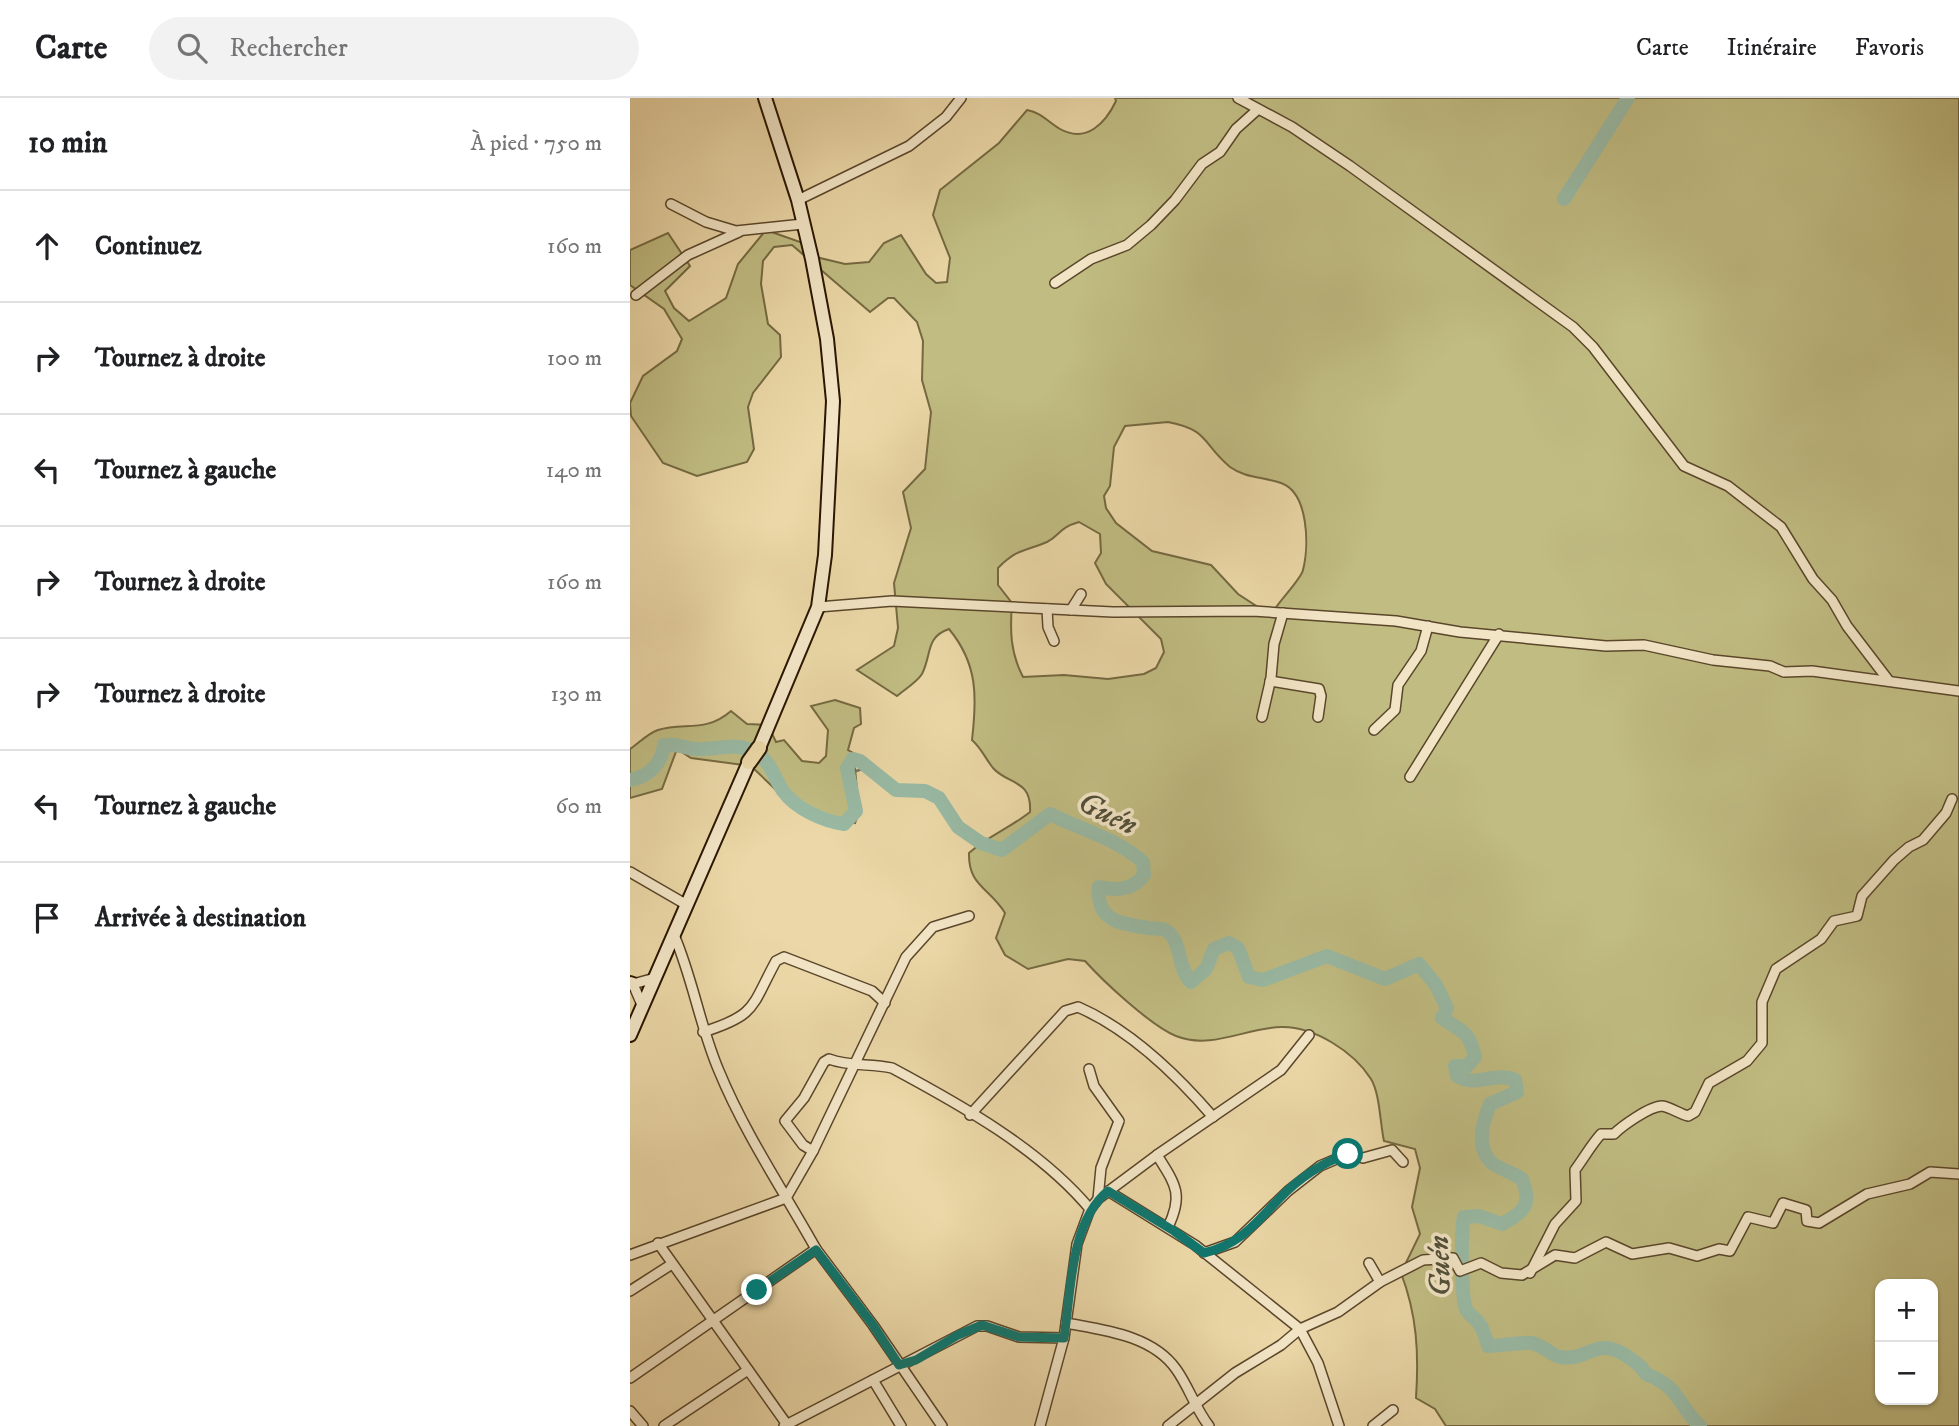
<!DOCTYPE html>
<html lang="fr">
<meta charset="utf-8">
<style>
:root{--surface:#fff;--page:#f2f2f2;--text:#202124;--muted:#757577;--line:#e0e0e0}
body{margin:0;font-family:"IM FELL DW Pica",serif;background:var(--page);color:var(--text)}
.controls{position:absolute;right:21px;bottom:21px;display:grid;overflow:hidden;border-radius:14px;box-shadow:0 2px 5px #0004}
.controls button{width:63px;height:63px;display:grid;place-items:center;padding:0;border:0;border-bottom:2px solid var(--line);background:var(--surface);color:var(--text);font:35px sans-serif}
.stop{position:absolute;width:21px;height:21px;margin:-16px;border:5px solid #0f766e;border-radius:50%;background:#fff}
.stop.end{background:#0f766e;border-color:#fff;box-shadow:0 2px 7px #0008}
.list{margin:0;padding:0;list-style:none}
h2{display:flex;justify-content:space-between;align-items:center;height:91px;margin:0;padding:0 28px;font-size:30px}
h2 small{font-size:23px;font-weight:400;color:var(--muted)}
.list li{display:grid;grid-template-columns:46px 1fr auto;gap:21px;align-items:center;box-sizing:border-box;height:112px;padding:0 28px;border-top:2px solid var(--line)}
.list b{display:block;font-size:26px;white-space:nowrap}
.list em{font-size:23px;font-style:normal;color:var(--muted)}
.icon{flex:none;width:38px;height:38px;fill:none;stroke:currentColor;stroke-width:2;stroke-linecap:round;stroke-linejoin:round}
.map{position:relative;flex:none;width:1329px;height:1328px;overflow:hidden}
header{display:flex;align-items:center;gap:42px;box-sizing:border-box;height:98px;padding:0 35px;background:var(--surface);border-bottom:2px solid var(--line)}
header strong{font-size:33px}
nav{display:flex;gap:38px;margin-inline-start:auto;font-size:24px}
.search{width:490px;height:63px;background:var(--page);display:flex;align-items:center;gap:18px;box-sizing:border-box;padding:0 24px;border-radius:38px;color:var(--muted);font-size:26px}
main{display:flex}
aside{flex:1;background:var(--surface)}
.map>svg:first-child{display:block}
.green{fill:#c0bc82;stroke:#756941;stroke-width:2;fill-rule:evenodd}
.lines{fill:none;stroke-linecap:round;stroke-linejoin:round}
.stream{stroke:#6d7863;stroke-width:2.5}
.river{stroke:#99baa5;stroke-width:14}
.street-casing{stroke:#5a462a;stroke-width:12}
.secondary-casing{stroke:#2a1600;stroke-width:16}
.primary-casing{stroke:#2a1600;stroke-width:18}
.street{stroke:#f2e5c6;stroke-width:9}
.secondary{stroke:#f2e5c6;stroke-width:12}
.primary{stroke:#ebd7a7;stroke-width:14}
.route{stroke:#0f766e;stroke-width:9}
.labels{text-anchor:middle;stroke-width:7;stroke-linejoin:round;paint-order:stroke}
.water-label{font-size:30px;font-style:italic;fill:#514f3a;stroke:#f2e5c6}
</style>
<header>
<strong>Carte</strong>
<div class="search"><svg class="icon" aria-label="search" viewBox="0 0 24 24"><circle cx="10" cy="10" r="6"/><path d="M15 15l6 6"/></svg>Rechercher</div>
<nav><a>Carte</a><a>Itinéraire</a><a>Favoris</a></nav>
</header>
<main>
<aside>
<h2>10 min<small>À pied · 750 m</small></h2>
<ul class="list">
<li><svg class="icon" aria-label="ahead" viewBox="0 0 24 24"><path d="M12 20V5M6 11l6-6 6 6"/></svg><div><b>Continuez</b></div><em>160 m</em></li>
<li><svg class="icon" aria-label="right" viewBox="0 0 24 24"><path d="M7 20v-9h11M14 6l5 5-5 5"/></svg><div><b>Tournez à droite</b></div><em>100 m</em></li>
<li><svg class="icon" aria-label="left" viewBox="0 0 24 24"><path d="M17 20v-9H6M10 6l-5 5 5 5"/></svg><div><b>Tournez à gauche</b></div><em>140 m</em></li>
<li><svg class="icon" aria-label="right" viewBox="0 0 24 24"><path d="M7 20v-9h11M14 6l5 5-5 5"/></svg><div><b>Tournez à droite</b></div><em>160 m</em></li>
<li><svg class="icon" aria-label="right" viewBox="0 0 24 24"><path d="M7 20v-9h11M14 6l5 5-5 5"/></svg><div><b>Tournez à droite</b></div><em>130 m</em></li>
<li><svg class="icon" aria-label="left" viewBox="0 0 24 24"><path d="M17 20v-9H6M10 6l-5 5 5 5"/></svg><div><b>Tournez à gauche</b></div><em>60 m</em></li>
<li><svg class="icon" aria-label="arrive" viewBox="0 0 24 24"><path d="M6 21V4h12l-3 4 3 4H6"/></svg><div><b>Arrivée à destination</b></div></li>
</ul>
</aside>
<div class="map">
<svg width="1329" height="1328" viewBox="0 0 1329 1328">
<rect width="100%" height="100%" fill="#ebd7a7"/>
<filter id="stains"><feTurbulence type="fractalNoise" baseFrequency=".00286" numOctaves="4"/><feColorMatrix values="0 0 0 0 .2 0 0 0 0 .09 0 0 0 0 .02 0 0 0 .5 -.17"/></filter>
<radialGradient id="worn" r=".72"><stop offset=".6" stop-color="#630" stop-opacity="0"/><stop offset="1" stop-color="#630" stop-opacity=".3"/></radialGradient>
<!-- green -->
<g class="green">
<path d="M485,0H1329V1328H816L805,1311L786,1300C789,1255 787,1217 771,1175L790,1136L782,1109L790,1070L785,1051L754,1043C750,1025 750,996 741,981C724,954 684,928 651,929C615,930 582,952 546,938C521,928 473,883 455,863L438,861L398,871L375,857L366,840L375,815C360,790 338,788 339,755C358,738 380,730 400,714C402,681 378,687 363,670C355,660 352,651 342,642C347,599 348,566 319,531C295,539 302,557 292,576C287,584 274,592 267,598L227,572L264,548L268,530L264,485L281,430L273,394L295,371L301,314L292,282L293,243L287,224L264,200H258L240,214L162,147L144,149L133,163L131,186L138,226L150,237L151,259L123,295L118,309L124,351L117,364L67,378L33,365L1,318L0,305L13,278L47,253L52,241L34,211L0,187V152L38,135L60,168L35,193L44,210L59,223L96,200L108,166L136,132L173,145L186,159L215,166L239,164L254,145L271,137L296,176L306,185L317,184L320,160L303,117L310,92L369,45L397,12C412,15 418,24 430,31C457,46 476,24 486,3ZM538,324C580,332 572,346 600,369C615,380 634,379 651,385C679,395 679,448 673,472C671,481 651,501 645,511L628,509L608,496L581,467L522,453L486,425L476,410L474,398L480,388L484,349L495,328ZM449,424L470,436L471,455L465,465L476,486L531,541L534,554L526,570L514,576L478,581L434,577L393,579C380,554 380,532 382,505L368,487V470C388,450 394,454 417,444C431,437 428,430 449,424ZM1250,1186H1303V1302H1250Z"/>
<path d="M205,602L230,610L231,626L224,630L218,652L225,656C223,678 233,709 225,725L168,713L121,668L61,660L47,651L32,691L0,700V651C8,646 18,635 28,632C54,624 76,635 101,613L117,626L138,627L146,644L154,642L172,663L189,665L196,658L198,632L181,608Z"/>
</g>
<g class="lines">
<!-- stream -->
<polyline class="stream" points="217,670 223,674 239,669"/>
<!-- river -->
<g class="river">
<polyline points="934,101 998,0"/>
<path d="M0,682C18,679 32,666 34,647C47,645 54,650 66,651C83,652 105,645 120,652C144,664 140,674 153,693C166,711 193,723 214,726L226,713L217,670L223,661L230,663L266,692L295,693L309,700L328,729L351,745L372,752L420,716C452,732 485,740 513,764L514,777C503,792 487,793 469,789C466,825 492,825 518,830C523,831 530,830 535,832C552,840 547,871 561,884L576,871L584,851L599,845L608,850L619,879L633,882L697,858L755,881L789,866L806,887L817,910L812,920C833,934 839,933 845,959L837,968H825L827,978C847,990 864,973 885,982L887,994L860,1006C853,1023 845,1050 862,1065C870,1071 883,1075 892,1081C902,1106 895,1114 872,1126L849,1118L834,1119C831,1130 831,1199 836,1211C839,1217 847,1221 850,1227C854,1233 856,1241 858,1248C872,1248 888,1244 901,1245C912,1246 920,1257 930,1259C960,1264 966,1235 1001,1261C1007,1265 1012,1269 1016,1276C1052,1290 1046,1306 1070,1328"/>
</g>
<!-- street casing -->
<g class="street-casing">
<g id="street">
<polyline points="608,0 662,29 720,68 943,229 963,249 1054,368 1098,388 1151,429 1183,481 1202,502 1217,528 1259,583"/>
<polyline points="168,102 279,48 316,19 331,0"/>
<polyline points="41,106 76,124 106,133 173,126"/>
<polyline points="425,185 461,161 497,147 521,127 545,102 572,66 590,54 606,31 626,13"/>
<polyline points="6,197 58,157 109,134"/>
<polyline points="188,509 262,503 483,514 623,513 766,523 830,534 976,548 1014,547 1083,562 1140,568 1154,574 1182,573 1329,593"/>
<polyline points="417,511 418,529 424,543"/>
<polyline points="441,512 451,496"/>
<polyline points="640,583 689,591 691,598 688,619"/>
<polyline points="632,619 641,580 644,546 653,515"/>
<polyline points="744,632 765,612 768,587 791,553 798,528"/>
<polyline points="780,679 869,536"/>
<polyline points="0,774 57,807"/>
<polyline points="12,907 3,886 25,880"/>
<path d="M73,934C127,917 121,909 146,863L154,859L242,893L255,905"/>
<polyline points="459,971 464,988 489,1023 471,1070 468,1101"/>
<path d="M340,1017L435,913L448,909C501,932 546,976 583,1019"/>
<path d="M183,1053L173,1047L155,1023L174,1000L194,964L199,961C220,969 240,965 262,970C331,1007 410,1051 460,1111"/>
<path d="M527,1057C545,1086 554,1096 538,1129"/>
<polyline points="478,1093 565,1147 670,1231 651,1247 605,1275 538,1328"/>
<polyline points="28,1145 158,1328"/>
<polyline points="186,1151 243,1227 312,1328"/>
<polyline points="574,1155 605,1144 658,1093 690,1068 718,1056 733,1060 762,1052 773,1064"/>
<polyline points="0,1157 156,1100 183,1053 276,859 303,829 339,818"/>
<path d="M900,1175L925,1126L946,1103L945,1072C954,1060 961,1047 971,1036H984C992,1028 1020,1008 1032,1008C1040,1009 1050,1016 1058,1018L1065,1014L1079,985L1117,963L1132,945V904L1146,871L1191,841L1204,823L1227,818L1232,798L1264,762L1279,749L1293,742L1316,715L1322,701"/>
<polyline points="750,1184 793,1162 823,1160 830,1173 851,1165 871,1175 892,1177 925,1157 945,1160 976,1144 1002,1156 1039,1150 1067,1158 1089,1151 1100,1153 1118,1119 1143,1125 1153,1105 1176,1112 1177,1123 1189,1125 1237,1096 1280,1086 1300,1074 1329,1076"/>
<polyline points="0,1193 42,1166"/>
<path d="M436,1225C473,1232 522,1237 546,1271C559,1289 565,1310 579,1328"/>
<path d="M0,1280L186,1151C153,1092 115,1036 89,973C70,929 63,881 44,837"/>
<polyline points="243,1282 271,1328"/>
<polyline points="0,1313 13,1328"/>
<polyline points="34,1328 118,1272"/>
<polyline points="154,1328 347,1228 357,1228 389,1239 434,1240"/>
<polyline points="410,1328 434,1240 447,1146 460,1111 468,1101 527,1057 651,972 679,937"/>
<polyline points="709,1328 688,1265 670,1231 708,1214 750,1184 739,1165"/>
<polyline points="743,1328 763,1312"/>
</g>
</g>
<!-- secondary casing -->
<g class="secondary-casing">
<g id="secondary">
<polyline points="129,650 188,509 195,457 203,303 197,241 182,161 168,102 135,0"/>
<polyline points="0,885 3,886"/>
<polyline points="0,937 119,664"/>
</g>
</g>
<!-- primary casing -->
<g class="primary-casing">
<polyline id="primary" points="119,664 129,650"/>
</g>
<!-- street -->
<use href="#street" class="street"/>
<!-- secondary -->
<use href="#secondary" class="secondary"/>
<!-- primary -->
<use href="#primary" class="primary"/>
</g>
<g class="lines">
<!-- route -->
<path class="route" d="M127,1192L186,1152L243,1227L269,1267L286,1262L328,1237L352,1227L389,1239L434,1240C441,1194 440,1124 478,1093L544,1133L574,1155C609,1147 625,1126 649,1101C668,1081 691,1065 718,1056"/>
</g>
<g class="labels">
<!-- water labels -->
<g class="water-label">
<text transform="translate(478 715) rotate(26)" y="10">Guén</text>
<text transform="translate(809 1168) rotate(-92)" y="10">Guén</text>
</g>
</g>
<rect width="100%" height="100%" filter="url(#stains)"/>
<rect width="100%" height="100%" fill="url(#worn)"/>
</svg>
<div class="controls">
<button>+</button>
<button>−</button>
</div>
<div class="stop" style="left:718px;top:1056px"></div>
<div class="stop end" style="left:127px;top:1192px"></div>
</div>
</main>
